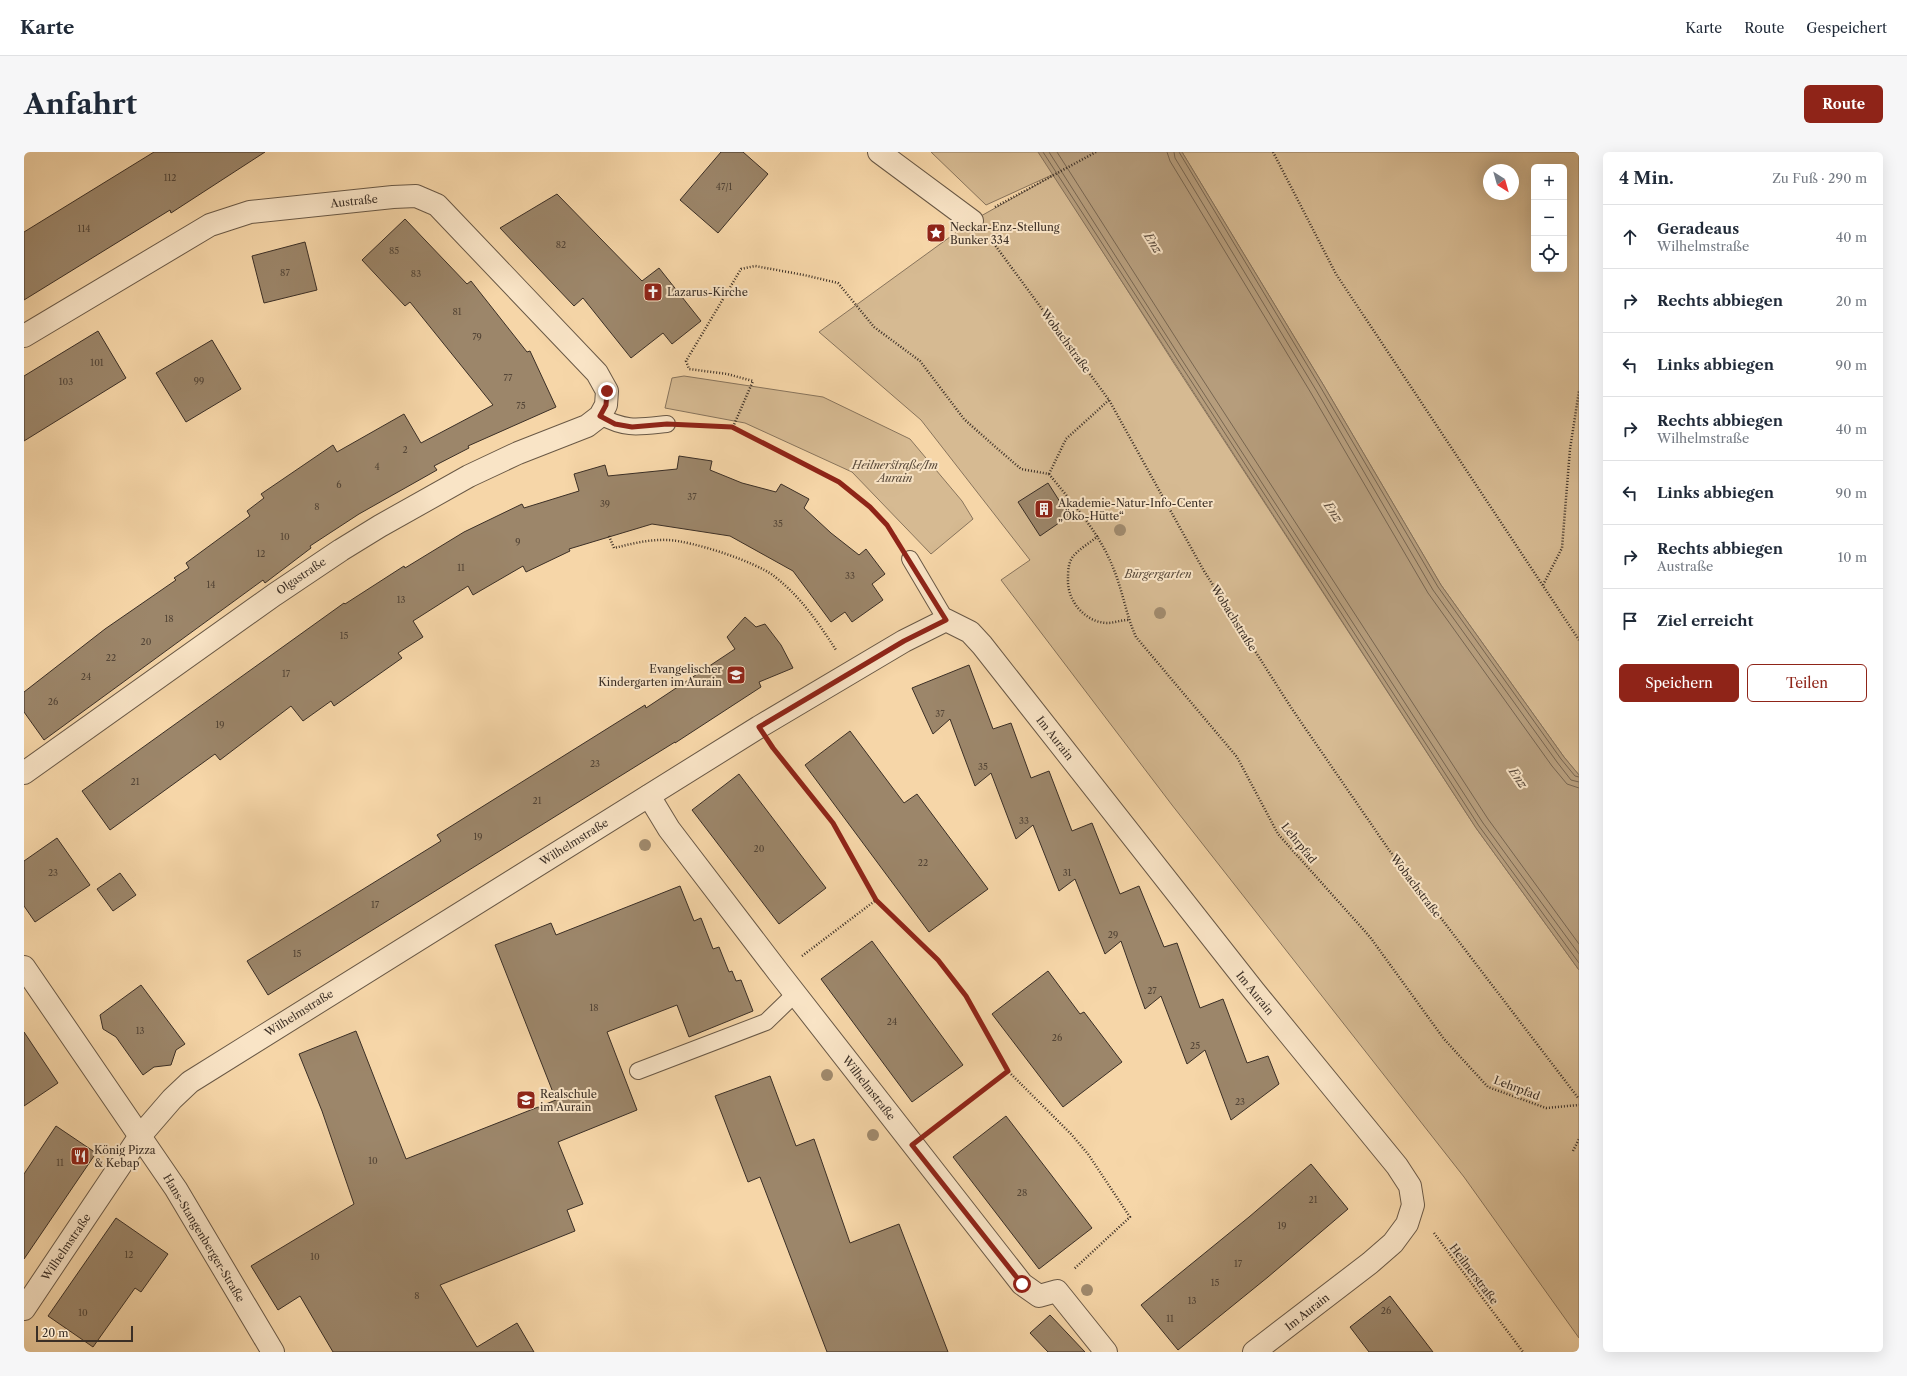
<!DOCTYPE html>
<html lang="de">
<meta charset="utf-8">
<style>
:root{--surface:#fff;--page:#f6f6f7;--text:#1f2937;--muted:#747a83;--line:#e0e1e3;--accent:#8f2418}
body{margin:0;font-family:"Libre Caslon Text",serif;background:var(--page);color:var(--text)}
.controls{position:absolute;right:12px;top:12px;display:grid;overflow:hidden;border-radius:6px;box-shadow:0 4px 16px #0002}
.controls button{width:36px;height:36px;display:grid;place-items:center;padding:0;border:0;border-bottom:1px solid var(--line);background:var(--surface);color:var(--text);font:20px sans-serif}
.compass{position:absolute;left:1459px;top:12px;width:36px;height:36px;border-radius:50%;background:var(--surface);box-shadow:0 4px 16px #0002;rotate:143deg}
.scale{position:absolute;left:12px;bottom:10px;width:97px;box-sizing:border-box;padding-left:4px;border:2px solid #3b2f26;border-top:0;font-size:11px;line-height:14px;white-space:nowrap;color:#3b2f26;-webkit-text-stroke:3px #f9e4c6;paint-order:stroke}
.stop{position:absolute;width:12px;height:12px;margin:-9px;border:3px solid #8f2418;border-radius:50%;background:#fff}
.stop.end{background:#8f2418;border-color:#fff;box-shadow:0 1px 4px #0008}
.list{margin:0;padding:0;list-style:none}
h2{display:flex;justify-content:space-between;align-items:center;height:52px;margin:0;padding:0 16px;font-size:17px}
h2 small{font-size:13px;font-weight:400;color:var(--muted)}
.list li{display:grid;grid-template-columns:26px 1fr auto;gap:12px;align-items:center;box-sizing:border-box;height:64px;padding:0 16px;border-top:1px solid var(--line)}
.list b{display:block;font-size:15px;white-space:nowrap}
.list p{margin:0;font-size:13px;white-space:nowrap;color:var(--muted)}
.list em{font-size:13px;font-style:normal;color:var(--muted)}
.actions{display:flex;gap:8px;padding:12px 16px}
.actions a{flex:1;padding:9px 0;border:1px solid var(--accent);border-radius:6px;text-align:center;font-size:14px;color:var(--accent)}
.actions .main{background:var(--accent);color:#fff}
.icon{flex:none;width:22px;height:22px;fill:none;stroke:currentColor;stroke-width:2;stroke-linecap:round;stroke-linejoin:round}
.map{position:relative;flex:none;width:1555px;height:1200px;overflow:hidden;border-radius:6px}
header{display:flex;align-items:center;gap:24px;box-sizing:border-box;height:56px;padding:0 20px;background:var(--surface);border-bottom:1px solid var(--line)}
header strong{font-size:19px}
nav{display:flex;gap:22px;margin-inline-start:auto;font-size:14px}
.intro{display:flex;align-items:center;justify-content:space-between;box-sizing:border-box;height:96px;padding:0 24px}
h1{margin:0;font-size:28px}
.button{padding:10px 18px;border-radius:6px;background:var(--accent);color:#fff;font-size:14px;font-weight:700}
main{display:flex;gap:24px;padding:0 24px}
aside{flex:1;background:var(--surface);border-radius:6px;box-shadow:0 4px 16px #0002}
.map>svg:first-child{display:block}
.green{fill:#d6ba92;stroke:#88745c;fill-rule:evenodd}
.water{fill:#b69d7c;stroke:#85715a}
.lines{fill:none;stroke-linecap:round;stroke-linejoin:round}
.shore{stroke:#786651;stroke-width:1}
.building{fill:#9c866a;stroke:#3b2f26}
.service-casing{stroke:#6a5946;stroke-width:18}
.minor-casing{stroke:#6a5946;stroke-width:24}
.path{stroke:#3b2f26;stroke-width:2.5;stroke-dasharray:1 2;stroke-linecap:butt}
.service{stroke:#f9e4c6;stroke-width:16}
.minor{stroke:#f9e4c6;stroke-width:22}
.tree{fill:#a08a6d}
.route{stroke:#8f2418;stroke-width:5}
.labels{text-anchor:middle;stroke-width:4;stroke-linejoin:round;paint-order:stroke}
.number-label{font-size:9px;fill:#534537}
.street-label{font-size:11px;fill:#3b2f26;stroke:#f9e4c6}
.poi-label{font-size:11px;fill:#3b2f26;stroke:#f9e4c6;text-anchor:start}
.park-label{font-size:11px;font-style:italic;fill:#5a4b3c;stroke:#f9e4c6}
.water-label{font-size:12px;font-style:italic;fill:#5a4a3c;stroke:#f9e4c6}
</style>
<header>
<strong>Karte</strong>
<nav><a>Karte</a><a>Route</a><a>Gespeichert</a></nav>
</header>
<div class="intro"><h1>Anfahrt</h1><a class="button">Route</a></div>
<main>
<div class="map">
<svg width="1555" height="1200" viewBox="0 0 1555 1200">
<rect width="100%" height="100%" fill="#f6d6a8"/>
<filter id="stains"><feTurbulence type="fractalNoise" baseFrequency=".005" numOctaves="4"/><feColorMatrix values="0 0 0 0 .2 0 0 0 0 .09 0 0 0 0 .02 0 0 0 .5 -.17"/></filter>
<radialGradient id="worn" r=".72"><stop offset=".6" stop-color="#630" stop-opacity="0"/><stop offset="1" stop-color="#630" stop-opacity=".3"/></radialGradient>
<!-- green -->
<g class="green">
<polygon points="907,0 1015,0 1030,22 962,53"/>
<path d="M1158,0H1555V623L1540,605L1417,433L1300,234ZM1510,15H1540V117H1510ZM1465,18H1489V42H1465Z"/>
<polygon points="1030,23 1151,213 1452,676 1555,818 1555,1186 1440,1025 1148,653 977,428 1006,408 897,268 795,180 948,69"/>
<polygon points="660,224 799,245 886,287 938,349 949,367 907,402 828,320 721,271 641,256 648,226"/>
</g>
<!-- water -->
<polygon class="water" points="1014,0 1158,0 1300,234 1417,433 1540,605 1555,623 1555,818 1452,676"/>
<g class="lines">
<!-- shore -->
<g class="shore">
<polyline points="1019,0 1455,674 1555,811"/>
<polyline points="1025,0 1158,208 1459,671 1555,802"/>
<polyline points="1033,0 1164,205 1464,667 1555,792"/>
<polyline points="1143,0 1146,9 1287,241 1404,441 1528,614 1543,632 1555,636"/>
<polyline points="1150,0 1151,6 1292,238 1409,438 1533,610 1547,628 1555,630"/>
<polyline points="1155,0 1297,236 1414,435 1537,607 1551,624 1555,625"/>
</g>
</g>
<!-- building -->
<g class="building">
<polygon points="130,0 241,0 147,61 146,58 0,148 0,80"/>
<polygon points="697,0 719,0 744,22 694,81 656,48"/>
<polygon points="533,42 618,129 635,116 677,169 648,192 639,181 607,206 559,146 550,154 476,76"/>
<polygon points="381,67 443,132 447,129 503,200 506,199 532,255 444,294 445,296 410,314 413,318 335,362 286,394 287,396 241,431 239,428 20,588 0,560 0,540 81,477 152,428 150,426 165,416 162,411 226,364 223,359 240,346 237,342 309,293 313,300 380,262 397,291 469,253 386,150 381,154 338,108"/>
<polygon points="281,90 293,138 240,151 228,104"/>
<polygon points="74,179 102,226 0,289 0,224"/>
<polygon points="188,188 217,237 162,270 132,221"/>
<polygon points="655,304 688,309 686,318 718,331 752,340 757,332 785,347 780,356 807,381 835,403 842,397 861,422 848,432 859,448 828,470 821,460 807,470 769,419 706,384 628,372 545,397 546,399 502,420 499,414 449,443 444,434 389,469 399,485 374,501 378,506 310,554 307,549 279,569 267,554 196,608 191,602 86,678 58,639 320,451 321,452 380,414 381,416 440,380 498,352 500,356 555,339 550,322 581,313 584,324 653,317"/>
<polygon points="1024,331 1045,364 1016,384 994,350"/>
<polygon points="721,465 732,475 741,472 757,493 769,516 735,530 737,535 651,591 651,590 244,843 223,809 417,689 413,683 621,553 622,556 711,497 703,485"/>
<polygon points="945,513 969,577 987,571 1007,626 1025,619 1048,679 1068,671 1096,742 1115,734 1140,795 1153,791 1176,856 1199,847 1223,911 1244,904 1255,932 1207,968 1181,898 1163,912 1137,844 1121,857 1097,789 1081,802 1051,727 1035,739 1009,673 992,687 967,621 951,634 926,567 909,582 888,536"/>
<polygon points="826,579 880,651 893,642 964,737 905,780 781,613"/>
<polygon points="715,622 802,736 755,772 668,658"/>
<polygon points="33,686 66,733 11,770 0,754 0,709"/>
<polygon points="96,721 112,743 89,759 73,737"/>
<polygon points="656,734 670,769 677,766 689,797 695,795 705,820 708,819 712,829 717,828 729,859 665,885 653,853 583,880 613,958 534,990 559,1052 543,1058 551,1079 416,1133 453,1195 493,1171 510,1200 309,1200 276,1144 254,1158 227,1114 330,1052 298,959 275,902 332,879 382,1007 532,948 471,793 527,771 532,783"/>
<polygon points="848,789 939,913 888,950 797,827"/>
<polygon points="1024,819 1056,862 1060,860 1098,910 1039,955 968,862"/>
<polygon points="117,833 161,892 152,898 147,913 130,915 119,923 92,885 79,877 76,863"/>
<polygon points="0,880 34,931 0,954"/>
<polygon points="746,924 772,994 790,987 826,1091 875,1072 924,1200 803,1200 736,1025 724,1030 691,944"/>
<polygon points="982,964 1068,1076 1015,1117 929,1005"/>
<polygon points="32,974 72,1001 0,1107 0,1022"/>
<polygon points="1287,1012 1324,1057 1244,1125 1154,1198 1117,1153 1225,1065"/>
<polygon points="92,1066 144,1102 117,1140 111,1136 69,1195 24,1164"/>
<polygon points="1366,1144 1409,1200 1345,1200 1326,1175"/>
<polygon points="1026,1163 1061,1200 1024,1200 1006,1181"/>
</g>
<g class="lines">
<!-- service casing -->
<g class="service-casing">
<g id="service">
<path d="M576,264C602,278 614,275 643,272"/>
<polyline points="886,407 922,468"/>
<polyline points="614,919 742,870 771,842"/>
</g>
</g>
<!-- minor casing -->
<g class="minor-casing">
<g id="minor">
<polyline points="855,0 948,69"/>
<polyline points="0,184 186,73 226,60 369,45 392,44 413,53 573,221 583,239 582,253 576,264 563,274 494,301 445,324 356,374 317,398 250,443 0,621"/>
<polyline points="625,644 645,677 755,821 998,1132 1015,1144 1033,1139 1082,1200"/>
<polyline points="0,815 152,1037 249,1200"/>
<polyline points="0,1157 116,984 148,947 166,930 735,575 880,489 922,468 946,480 958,493 1230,839 1373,1014 1386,1034 1389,1053 1383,1072 1369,1091 1346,1111 1230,1200"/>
</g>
</g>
<!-- path -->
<g class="path">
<polyline points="1249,0 1312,122 1555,488"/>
<polyline points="971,55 1072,0"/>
<polyline points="968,89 1085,248 1180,419 1268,557 1365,698 1555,947"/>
<polyline points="667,273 709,275 815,330 846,355 863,373 873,387"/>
<polyline points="709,275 729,229 703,222 665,217 662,209 717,117 731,114 780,123 814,131 850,175 896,209 940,267 968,292 997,317 1025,322"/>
<path d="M1025,322C1049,352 1076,381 1090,418C1099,440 1102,463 1112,485L1213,605L1254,682L1346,785L1420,887L1464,935L1522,956L1555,953"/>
<polyline points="1025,322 1042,287 1085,248"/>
<path d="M585,384L590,396C607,392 625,387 644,388C668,389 730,409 750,424C776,444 794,470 812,498"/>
<path d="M1074,384C1066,391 1053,398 1048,406C1044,412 1044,421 1044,427C1043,448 1060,470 1083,471C1090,471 1097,468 1104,468"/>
<polyline points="1519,433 1538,396 1546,297 1555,239"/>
<polyline points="750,597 809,671 852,748 914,808 942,844 984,919 1047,982 1064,1002 1106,1065 1050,1117"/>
<polyline points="778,804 852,748"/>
<polyline points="911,975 984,919"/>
<polyline points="1549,999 1555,987"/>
<polyline points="1410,1081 1499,1200"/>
</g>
<!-- service -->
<use href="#service" class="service"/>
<!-- minor -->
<use href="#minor" class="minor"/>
</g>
<!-- trees -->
<g class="tree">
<circle cx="1096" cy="378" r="6"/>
<circle cx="1136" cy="424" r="6"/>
<circle cx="1136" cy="461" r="6"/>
<circle cx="621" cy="693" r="6"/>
<circle cx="803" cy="923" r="6"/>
<circle cx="849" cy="983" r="6"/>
<circle cx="1063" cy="1138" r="6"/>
</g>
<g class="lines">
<!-- route -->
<polyline class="route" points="583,239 582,253 576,264 591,272 608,275 643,272 708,275 815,330 846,355 863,373 922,468 880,489 735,575 749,596 809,671 852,748 914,808 942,844 984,919 888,993 998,1132"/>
</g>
<!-- icons -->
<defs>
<g id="sight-square" transform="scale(1)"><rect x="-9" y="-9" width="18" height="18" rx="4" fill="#8f2418" stroke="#f9e4c6"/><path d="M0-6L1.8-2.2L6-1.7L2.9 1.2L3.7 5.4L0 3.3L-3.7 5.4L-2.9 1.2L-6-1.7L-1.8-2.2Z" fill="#fff"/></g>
<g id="church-square" transform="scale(1)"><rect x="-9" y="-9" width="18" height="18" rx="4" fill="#8f2418" stroke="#f9e4c6"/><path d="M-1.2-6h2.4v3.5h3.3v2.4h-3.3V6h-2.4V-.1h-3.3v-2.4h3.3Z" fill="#fff"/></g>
<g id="building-square" transform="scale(1)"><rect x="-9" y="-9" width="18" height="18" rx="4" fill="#8f2418" stroke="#f9e4c6"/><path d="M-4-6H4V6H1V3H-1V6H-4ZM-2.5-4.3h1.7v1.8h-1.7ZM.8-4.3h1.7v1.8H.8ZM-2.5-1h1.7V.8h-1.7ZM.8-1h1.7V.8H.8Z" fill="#fff"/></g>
<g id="school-square" transform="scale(1)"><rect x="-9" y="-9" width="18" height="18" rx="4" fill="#8f2418" stroke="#f9e4c6"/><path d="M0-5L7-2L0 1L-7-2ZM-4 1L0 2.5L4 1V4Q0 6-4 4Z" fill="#fff"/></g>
<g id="restaurant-square" transform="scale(1)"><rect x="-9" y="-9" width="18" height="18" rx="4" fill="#8f2418" stroke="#f9e4c6"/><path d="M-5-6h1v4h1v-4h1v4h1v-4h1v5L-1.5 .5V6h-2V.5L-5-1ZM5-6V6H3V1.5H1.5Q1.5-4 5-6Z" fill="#fff"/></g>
</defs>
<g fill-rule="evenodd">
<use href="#sight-square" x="912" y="81"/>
<use href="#church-square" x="629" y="140"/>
<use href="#building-square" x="1020" y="357"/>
<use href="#school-square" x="712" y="523"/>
<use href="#school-square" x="502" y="948"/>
<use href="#restaurant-square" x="56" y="1004"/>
</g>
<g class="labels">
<!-- number labels -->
<g class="number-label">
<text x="146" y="29">112</text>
<text x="700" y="38">47/1</text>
<text x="60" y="80">114</text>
<text x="537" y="96">82</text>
<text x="370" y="102">85</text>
<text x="261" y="124">87</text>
<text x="392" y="125">83</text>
<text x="433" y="163">81</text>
<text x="453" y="188">79</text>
<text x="73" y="214">101</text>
<text x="484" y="229">77</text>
<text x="175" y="232">99</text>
<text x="42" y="233">103</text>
<text x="497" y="257">75</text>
<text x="381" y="301">2</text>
<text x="353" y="318">4</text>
<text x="315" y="336">6</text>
<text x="668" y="348">37</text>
<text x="581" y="355">39</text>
<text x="293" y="358">8</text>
<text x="754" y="375">35</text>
<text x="261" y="388">10</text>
<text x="494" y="393">9</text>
<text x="237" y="405">12</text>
<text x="437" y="419">11</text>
<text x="826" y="427">33</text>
<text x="187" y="436">14</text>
<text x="377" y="451">13</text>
<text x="145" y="470">18</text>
<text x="320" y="487">15</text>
<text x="122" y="493">20</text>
<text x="87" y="509">22</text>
<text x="262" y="525">17</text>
<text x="62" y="528">24</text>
<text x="29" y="553">26</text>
<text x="916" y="565">37</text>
<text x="196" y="576">19</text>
<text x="571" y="615">23</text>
<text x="959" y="618">35</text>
<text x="111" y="633">21</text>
<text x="513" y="652">21</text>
<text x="1000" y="672">33</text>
<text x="454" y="688">19</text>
<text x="735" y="700">20</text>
<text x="899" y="714">22</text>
<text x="29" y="724">23</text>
<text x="1043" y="724">31</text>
<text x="351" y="756">17</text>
<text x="1089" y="786">29</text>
<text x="273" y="805">15</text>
<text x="1128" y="842">27</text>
<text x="570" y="859">18</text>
<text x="868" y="873">24</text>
<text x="116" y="882">13</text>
<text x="1033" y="889">26</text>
<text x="1171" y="897">25</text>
<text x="1216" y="953">23</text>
<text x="349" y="1012">10</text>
<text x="36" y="1014">11</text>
<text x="998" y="1044">28</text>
<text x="1289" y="1051">21</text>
<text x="1258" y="1077">19</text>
<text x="105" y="1106">12</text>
<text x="291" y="1108">10</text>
<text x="1214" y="1115">17</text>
<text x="1191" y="1134">15</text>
<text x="393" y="1147">8</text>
<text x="1168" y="1152">13</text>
<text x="1362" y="1162">26</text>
<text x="59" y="1164">10</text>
<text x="1146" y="1170">11</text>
</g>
<!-- street labels -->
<g class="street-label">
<text transform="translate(330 49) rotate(-6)" y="4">Austraße</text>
<text transform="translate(1042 189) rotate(54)" y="4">Wobachstraße</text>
<text transform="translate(277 424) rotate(-34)" y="4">Olgastraße</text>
<text transform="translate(1210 466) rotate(58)" y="4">Wobachstraße</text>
<text transform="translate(1031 586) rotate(52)" y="4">Im Aurain</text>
<text transform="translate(550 690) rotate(-32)" y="4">Wilhelmstraße</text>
<text transform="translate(1275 691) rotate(51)" y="4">Lehrpfad</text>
<text transform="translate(1392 734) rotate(53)" y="4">Wobachstraße</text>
<text transform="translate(1231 841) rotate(51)" y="4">Im Aurain</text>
<text transform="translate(275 861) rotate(-32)" y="4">Wilhelmstraße</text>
<text transform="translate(845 936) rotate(52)" y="4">Wilhelmstraße</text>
<text transform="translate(1493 936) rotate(21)" y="4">Lehrpfad</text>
<text transform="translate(180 1086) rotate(59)" y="4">Hans-Stangenberger-Straße</text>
<text transform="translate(42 1095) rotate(-56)" y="4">Wilhelmstraße</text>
<text transform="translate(1450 1122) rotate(53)" y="4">Heilnerstraße</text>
<text transform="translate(1283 1160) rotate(-38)" y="4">Im Aurain</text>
</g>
<!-- poi labels -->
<g class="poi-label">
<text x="926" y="79">Neckar-Enz-Stellung<tspan x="926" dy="13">Bunker 334</tspan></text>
<text x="643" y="144">Lazarus-Kirche</text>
<text x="1034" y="355">Akademie-Natur-Info-Center<tspan x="1034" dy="13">„Öko-Hütte“</tspan></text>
<text x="698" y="521" text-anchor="end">Evangelischer<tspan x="698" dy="13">Kindergarten im Aurain</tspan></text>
<text x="516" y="946">Realschule<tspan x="516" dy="13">im Aurain</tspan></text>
<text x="70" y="1002">König Pizza<tspan x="70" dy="13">&amp; Kebap</tspan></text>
</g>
<!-- park labels -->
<g class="park-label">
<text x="871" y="317">Heilnerstraße/Im<tspan x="871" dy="13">Aurain</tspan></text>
<text x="1134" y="426">Bürgergarten</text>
</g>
<!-- water labels -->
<g class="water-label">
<text transform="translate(1129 91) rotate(58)" y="4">Enz</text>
<text transform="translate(1309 360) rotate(55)" y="4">Enz</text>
<text transform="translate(1494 626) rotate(55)" y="4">Enz</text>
</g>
</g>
<rect width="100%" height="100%" filter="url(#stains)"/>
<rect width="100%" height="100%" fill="url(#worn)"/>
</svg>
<div class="controls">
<button>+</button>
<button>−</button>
<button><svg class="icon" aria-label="locate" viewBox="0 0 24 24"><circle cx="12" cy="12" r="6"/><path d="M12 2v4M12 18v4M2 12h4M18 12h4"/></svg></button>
</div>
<svg class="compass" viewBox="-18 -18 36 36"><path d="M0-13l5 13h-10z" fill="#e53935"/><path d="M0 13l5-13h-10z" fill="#747a83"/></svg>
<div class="scale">20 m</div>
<div class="stop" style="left:998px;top:1132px"></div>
<div class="stop end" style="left:583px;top:239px"></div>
</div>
<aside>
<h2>4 Min.<small>Zu Fuß · 290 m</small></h2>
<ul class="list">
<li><svg class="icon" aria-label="ahead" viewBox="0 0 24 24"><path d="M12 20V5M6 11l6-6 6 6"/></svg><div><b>Geradeaus</b><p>Wilhelmstraße</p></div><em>40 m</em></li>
<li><svg class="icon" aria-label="right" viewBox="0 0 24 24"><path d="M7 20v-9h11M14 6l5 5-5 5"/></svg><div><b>Rechts abbiegen</b></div><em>20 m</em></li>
<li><svg class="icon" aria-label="left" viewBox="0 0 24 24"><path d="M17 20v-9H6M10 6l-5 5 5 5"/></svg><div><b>Links abbiegen</b></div><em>90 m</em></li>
<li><svg class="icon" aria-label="right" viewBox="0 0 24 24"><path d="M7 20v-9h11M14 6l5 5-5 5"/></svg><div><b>Rechts abbiegen</b><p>Wilhelmstraße</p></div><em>40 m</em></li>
<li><svg class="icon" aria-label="left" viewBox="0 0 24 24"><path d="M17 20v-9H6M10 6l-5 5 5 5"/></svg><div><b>Links abbiegen</b></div><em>90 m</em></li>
<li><svg class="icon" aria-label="right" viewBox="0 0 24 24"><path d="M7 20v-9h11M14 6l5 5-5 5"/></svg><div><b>Rechts abbiegen</b><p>Austraße</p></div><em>10 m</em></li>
<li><svg class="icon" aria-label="arrive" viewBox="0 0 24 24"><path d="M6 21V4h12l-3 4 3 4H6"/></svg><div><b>Ziel erreicht</b></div></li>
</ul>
<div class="actions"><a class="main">Speichern</a><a>Teilen</a></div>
</aside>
</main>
